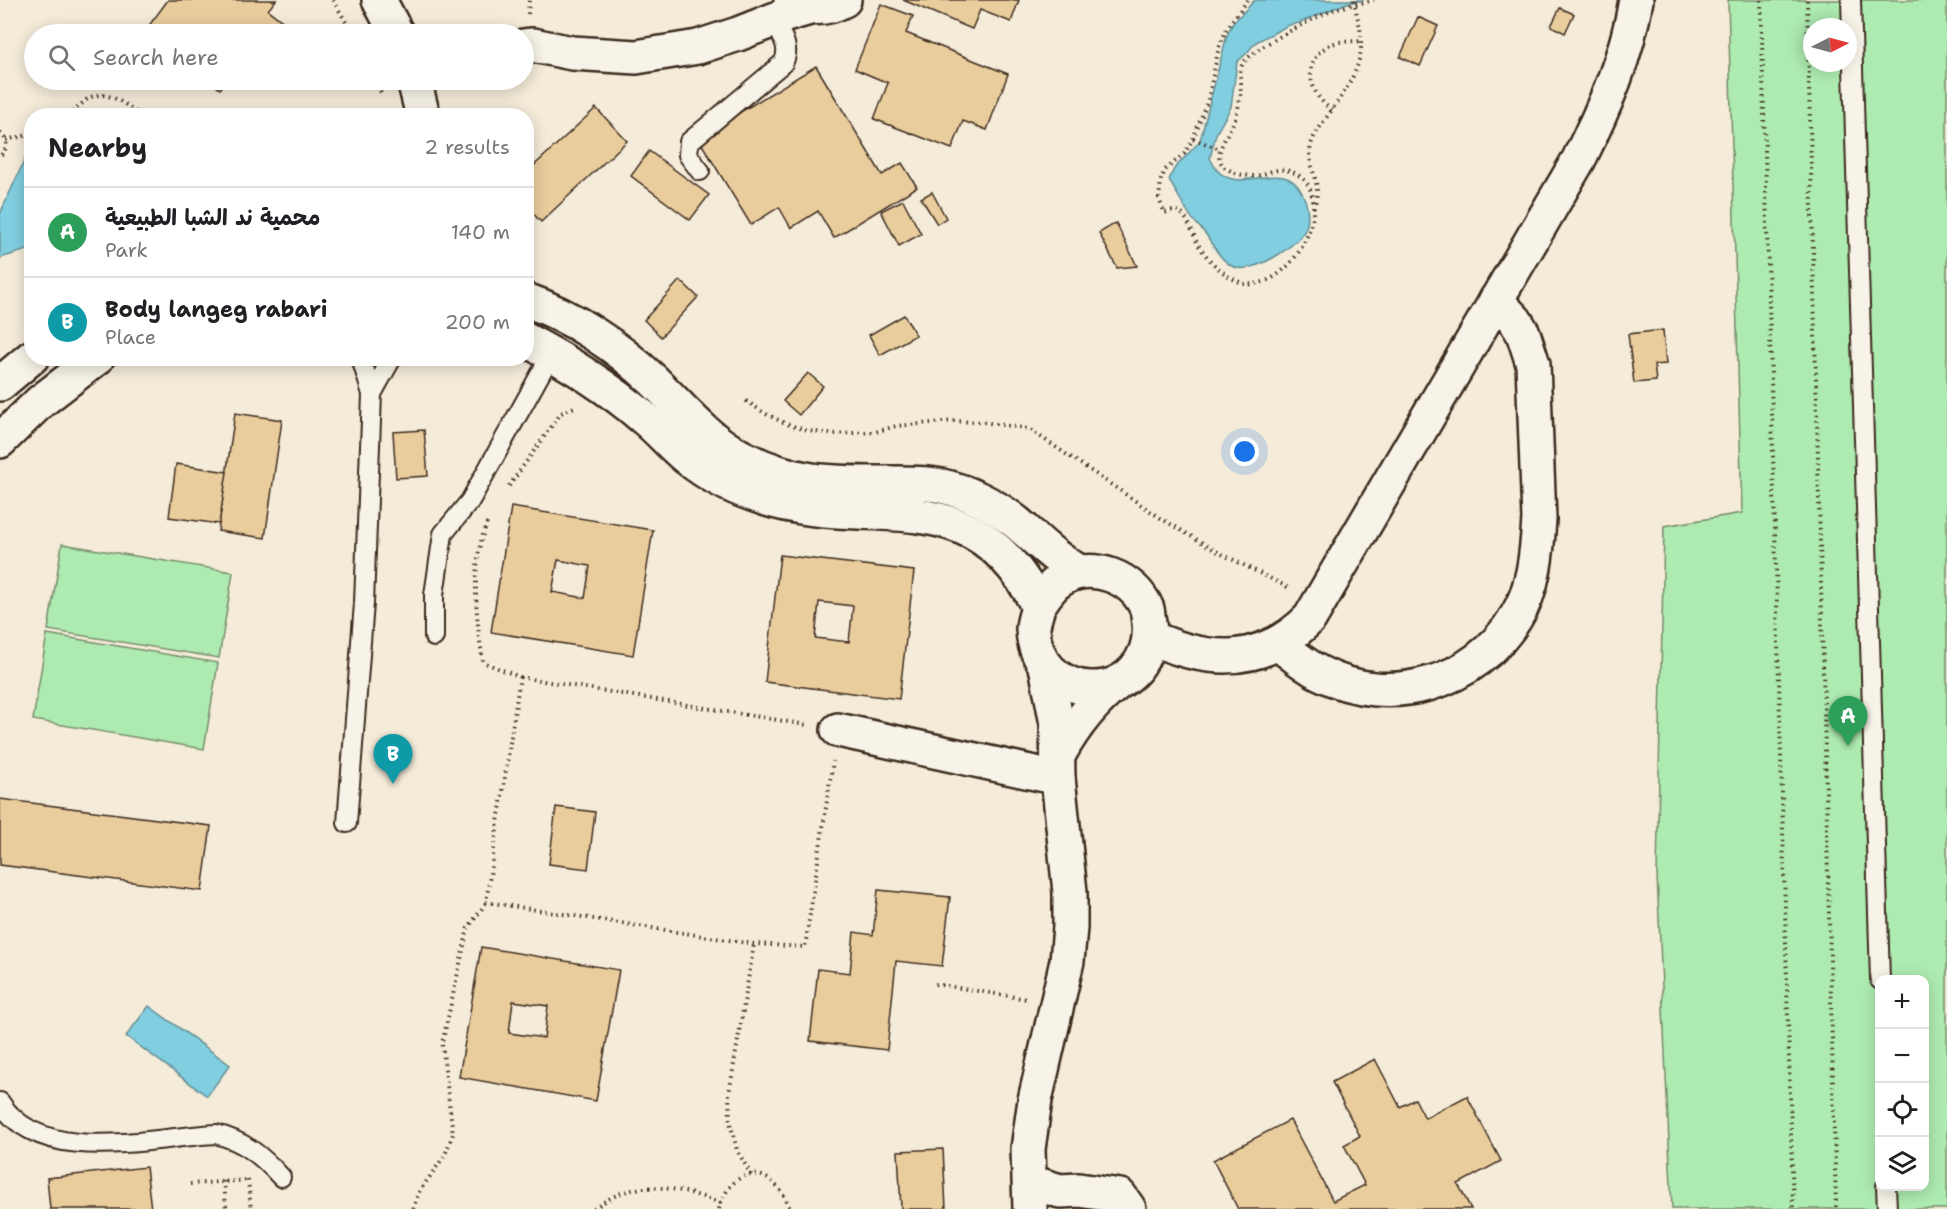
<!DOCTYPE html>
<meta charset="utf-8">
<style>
:root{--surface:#fff;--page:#f2f2f2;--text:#202124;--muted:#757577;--line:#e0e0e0;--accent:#1f6fb2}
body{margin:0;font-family:"Shantell Sans","Playpen Sans Arabic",sans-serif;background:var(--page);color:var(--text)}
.controls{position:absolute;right:18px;bottom:18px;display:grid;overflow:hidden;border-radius:12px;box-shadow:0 3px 15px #0003}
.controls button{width:54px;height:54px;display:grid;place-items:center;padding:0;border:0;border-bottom:2px solid var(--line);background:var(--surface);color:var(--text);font:30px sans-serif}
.compass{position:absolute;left:1803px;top:18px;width:54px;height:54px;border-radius:50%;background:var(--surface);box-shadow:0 3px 15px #0003;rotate:84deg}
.you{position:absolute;left:1245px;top:452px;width:21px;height:21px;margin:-15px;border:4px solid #fff;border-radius:50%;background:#1a73e8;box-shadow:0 0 0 9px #1a73e833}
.badge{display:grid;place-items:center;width:39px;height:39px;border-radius:50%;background:var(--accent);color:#fff;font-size:20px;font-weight:700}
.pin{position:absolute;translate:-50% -50px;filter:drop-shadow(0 2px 3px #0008)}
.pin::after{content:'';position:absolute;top:32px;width:21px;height:18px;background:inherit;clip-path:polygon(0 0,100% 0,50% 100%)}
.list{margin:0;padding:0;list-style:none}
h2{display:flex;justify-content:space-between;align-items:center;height:78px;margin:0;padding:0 24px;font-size:26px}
h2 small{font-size:20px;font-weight:400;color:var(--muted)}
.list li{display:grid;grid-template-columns:39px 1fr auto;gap:18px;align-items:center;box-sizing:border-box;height:90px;padding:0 24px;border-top:2px solid var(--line)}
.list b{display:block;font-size:22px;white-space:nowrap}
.list p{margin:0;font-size:20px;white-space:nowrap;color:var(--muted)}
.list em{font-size:20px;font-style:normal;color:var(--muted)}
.icon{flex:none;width:33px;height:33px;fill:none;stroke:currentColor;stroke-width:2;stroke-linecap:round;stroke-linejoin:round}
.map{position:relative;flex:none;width:1947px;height:1209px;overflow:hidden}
.search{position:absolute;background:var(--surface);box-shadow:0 3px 15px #0003;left:24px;top:24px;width:510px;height:66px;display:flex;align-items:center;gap:15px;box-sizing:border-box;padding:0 21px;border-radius:33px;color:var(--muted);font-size:22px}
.panel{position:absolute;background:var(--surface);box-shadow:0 3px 15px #0003;left:24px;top:108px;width:510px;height:258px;border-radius:24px}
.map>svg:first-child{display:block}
.green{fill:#aeebb1;stroke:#748a68;stroke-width:1.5;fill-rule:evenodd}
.water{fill:#80cedf;stroke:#648c92;stroke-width:1.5}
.building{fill:#eacd9d;stroke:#3b2a1e;stroke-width:1.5;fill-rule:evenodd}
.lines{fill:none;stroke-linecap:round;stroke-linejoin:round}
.service-casing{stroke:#3b2a1e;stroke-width:22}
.minor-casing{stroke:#3b2a1e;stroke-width:38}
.path{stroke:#3b2a1e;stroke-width:4;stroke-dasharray:1.5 4.5;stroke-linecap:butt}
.service{stroke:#f7f3e8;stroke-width:18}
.minor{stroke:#f7f3e8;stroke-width:33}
.path-bridge{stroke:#3b2a1e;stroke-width:4;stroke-dasharray:1.5 4.5;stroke-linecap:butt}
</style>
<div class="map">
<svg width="1947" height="1209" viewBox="0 0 1947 1209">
<rect width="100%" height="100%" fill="#f4ebd9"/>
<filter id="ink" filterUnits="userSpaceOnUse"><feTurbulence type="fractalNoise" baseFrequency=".0167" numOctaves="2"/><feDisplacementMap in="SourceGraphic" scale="12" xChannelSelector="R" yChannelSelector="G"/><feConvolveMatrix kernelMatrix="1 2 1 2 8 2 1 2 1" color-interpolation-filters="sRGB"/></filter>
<g filter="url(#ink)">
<!-- green -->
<g class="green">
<path d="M1728,0H1947V1209H1672L1657,875L1664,526L1742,513ZM1812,27H1848V63H1812ZM1880,980H1924V1186H1880Z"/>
<polygon points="62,544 233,572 219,658 48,630"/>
<polygon points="47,634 218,663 204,749 33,720"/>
</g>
<!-- water -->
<g class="water">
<path d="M1255,0H1364L1347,3L1299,23L1289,25L1256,42L1246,54L1237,62L1231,107L1216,134L1210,158C1212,162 1214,166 1217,170C1240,197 1284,155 1302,193C1307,202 1310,218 1306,228C1299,246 1252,275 1234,267C1221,261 1214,247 1207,236C1201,228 1192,220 1187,211C1181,201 1175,190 1169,180L1174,169L1200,141L1227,35L1233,23Z"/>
<polygon points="31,146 31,249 0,258 0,214"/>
<polygon points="149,1006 230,1065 207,1096 126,1036"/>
</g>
<!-- building -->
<g class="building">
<polygon points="168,0 276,0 268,10 286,24 279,34 150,34 145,31"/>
<polygon points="903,0 1019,0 1011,22 980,10 972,29"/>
<polygon points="881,4 913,16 906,33 1008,74 987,130 963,121 952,149 874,119 888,83 855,69"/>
<polygon points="1560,8 1574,14 1565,33 1551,26"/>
<polygon points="1418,17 1438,26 1420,66 1400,57"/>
<polygon points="816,66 882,175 902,163 917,187 834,238 818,211 791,228 779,207 751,225 698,138"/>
<polygon points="208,80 228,80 220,89"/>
<polygon points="596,108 627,141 541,222 526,206 526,173"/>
<polygon points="649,151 709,195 690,220 631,176"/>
<polygon points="932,192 946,218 937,224 921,198"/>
<polygon points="903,200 921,234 899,246 881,211"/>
<polygon points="1116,223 1137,266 1117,268 1099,233"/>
<polygon points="680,280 698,297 661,337 644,320"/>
<polygon points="904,315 916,335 880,355 869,335"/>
<polygon points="1663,330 1666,364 1654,365 1656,381 1634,383 1628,334"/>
<polygon points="808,373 823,386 799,415 783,401"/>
<polygon points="235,413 282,420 265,538 218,531"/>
<polygon points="424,430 428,476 396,478 393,432"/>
<polygon points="176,464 227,472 219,524 169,517"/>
<path d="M511,507L653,530L633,655L491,632ZM558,560L590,566L585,598L552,592Z"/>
<path d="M780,555L914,571L899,699L765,682ZM819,602L853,606L849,642L815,638Z"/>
<polygon points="0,799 211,826 202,891 0,865"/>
<polygon points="556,807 595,812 588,869 549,864"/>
<polygon points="878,890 950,897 942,966 896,961 887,1050 810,1041 818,969 850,973 854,932 873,935"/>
<path d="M481,947L619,970L596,1101L459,1077ZM513,1001L548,1006L544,1038L509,1033Z"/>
<polygon points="1375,1059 1400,1107 1415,1099 1425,1118 1467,1096 1501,1161 1458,1184 1471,1209 1238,1209 1213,1160 1290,1120 1333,1201 1365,1185 1344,1145 1360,1136 1332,1082"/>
<polygon points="943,1149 946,1209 901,1209 898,1151"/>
<polygon points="146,1167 151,1209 50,1209 47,1178"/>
</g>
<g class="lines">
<!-- service casing -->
<g class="service-casing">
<g id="service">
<polyline points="1851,0 1880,980"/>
<path d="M700,171L688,155L689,142L783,63C792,48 780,33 773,19"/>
<polyline points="372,394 392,358"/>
<polyline points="434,637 434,595 443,534 470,501 552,353"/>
<polyline points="347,823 364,603 372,394 361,358"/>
<path d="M0,1102C41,1168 152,1137 216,1134C244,1141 262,1156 281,1177"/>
<polyline points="1886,1186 1887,1209"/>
</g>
</g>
<!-- minor casing -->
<g class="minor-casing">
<g id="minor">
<polyline points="379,0 397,34"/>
<path d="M791,0C809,10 826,10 844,0"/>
<polyline points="524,46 533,45 572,53 636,57 698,47 738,34 786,15 810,8"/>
<polyline points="414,80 423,116"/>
<path d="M526,300C572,316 618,347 653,380C681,407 707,440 742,457C793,483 827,483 883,483C903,483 923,482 942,486C969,492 994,505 1016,522C1037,540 1055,559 1080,572"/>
<path d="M526,340C568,362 608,387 644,418C659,430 672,446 687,458C707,474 731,487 755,495C866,537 970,470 1038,606C1037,613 1033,621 1033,629C1034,661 1058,687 1091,688C1128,689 1153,658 1149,622C1148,618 1148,612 1147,609C1134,577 1092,561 1062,579C1051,585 1045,596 1038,606"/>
<polyline points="0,384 32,357"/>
<polyline points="0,441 40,402 97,358"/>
<path d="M1150,637C1208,664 1263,666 1310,618L1579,159C1604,109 1627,56 1636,0"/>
<path d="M1279,644C1292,654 1304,665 1320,673C1389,709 1476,684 1516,617C1534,589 1537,552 1539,519L1533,364L1523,333L1515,320L1496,300"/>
<polyline points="838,730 1058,778"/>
<path d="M1059,754C1075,725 1093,702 1119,682"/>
<polyline points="1030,1182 1060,1191 1079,1190 1120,1196 1129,1209"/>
<polyline points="1030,1209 1028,1149 1035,1100 1067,961 1070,927 1070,892 1058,778 1057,724 1046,666"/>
</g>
</g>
<!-- path -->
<g class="path">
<polyline points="333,0 353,34"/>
<path d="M1248,0L1228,26L1219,47L1208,100L1193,139L1184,154L1165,170L1161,180L1159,198L1164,213L1176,210C1188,215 1192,233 1198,244C1208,261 1226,278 1245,284C1249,285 1254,284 1259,283C1293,276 1324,222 1310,189C1305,176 1290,168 1277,170C1269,171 1262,175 1255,176C1247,176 1240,175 1233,172C1227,169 1222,167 1220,160C1216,150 1231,129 1235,119C1239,107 1241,95 1241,83C1240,76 1239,72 1242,65C1249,49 1320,15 1338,8C1350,5 1362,3 1374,0"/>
<polyline points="1761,0 1793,1209"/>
<polyline points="1807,0 1836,1209"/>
<polyline points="528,14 529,0"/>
<polyline points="375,80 382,95"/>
<path d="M1332,110C1309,95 1300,59 1330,45C1339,40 1352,42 1362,41"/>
<path d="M68,116C74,111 80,105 86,100C106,86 125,105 142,116"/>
<path d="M0,133C9,140 8,149 0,156"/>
<polyline points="1193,139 1220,149"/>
<polyline points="6,140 32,134"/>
<path d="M1313,208C1325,184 1306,170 1311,145C1313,136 1319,129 1324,121C1348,87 1371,60 1357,16"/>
<polyline points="746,401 766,414 787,424 809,431 832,434 875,432 896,426 954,421 983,422 1029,429 1162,519 1218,552 1291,589"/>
<polyline points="509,486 561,413 577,406"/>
<path d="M487,523C470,566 476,617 483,662L520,677L486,902L754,944L805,947L833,761"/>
<polyline points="520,677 807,725"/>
<polyline points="935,984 1027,999"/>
<polyline points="751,1175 737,1150 730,1122 729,1094 754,944"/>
<polyline points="248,1180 251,1209"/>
<polyline points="224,1181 226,1209"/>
<polyline points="190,1184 249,1180"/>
<polyline points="413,1209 419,1192 445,1155 453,1134 442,1044 468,928 486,903"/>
<path d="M594,1209C635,1176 676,1187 721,1203"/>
<path d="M719,1209C733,1162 774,1164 790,1209"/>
</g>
<!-- service -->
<use href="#service" class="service"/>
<!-- minor -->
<use href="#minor" class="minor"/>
<!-- path-bridge -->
<polyline class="path-bridge" points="1354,0 1357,16"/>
</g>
</g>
</svg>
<div class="controls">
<button>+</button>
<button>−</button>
<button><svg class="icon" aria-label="locate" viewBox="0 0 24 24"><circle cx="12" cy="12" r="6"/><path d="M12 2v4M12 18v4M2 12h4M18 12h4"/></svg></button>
<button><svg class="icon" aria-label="layers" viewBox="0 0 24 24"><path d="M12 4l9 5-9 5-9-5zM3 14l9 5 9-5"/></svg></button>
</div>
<svg class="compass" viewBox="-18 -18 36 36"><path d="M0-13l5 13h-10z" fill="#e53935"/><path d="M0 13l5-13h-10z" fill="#757577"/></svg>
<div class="you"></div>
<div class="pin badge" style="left:1848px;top:746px;background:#2e9e5b">A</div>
<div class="pin badge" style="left:393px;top:784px;background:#0f9aa8">B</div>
<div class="search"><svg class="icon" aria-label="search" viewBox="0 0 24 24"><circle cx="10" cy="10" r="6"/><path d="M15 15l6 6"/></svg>Search here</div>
<section class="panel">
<h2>Nearby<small>2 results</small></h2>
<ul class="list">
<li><span class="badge" style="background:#2e9e5b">A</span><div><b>محمية ند الشبا الطبيعية</b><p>Park</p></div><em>140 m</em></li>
<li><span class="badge" style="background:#0f9aa8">B</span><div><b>Body langeg rabari</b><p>Place</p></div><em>200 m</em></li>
</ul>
</section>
</div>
